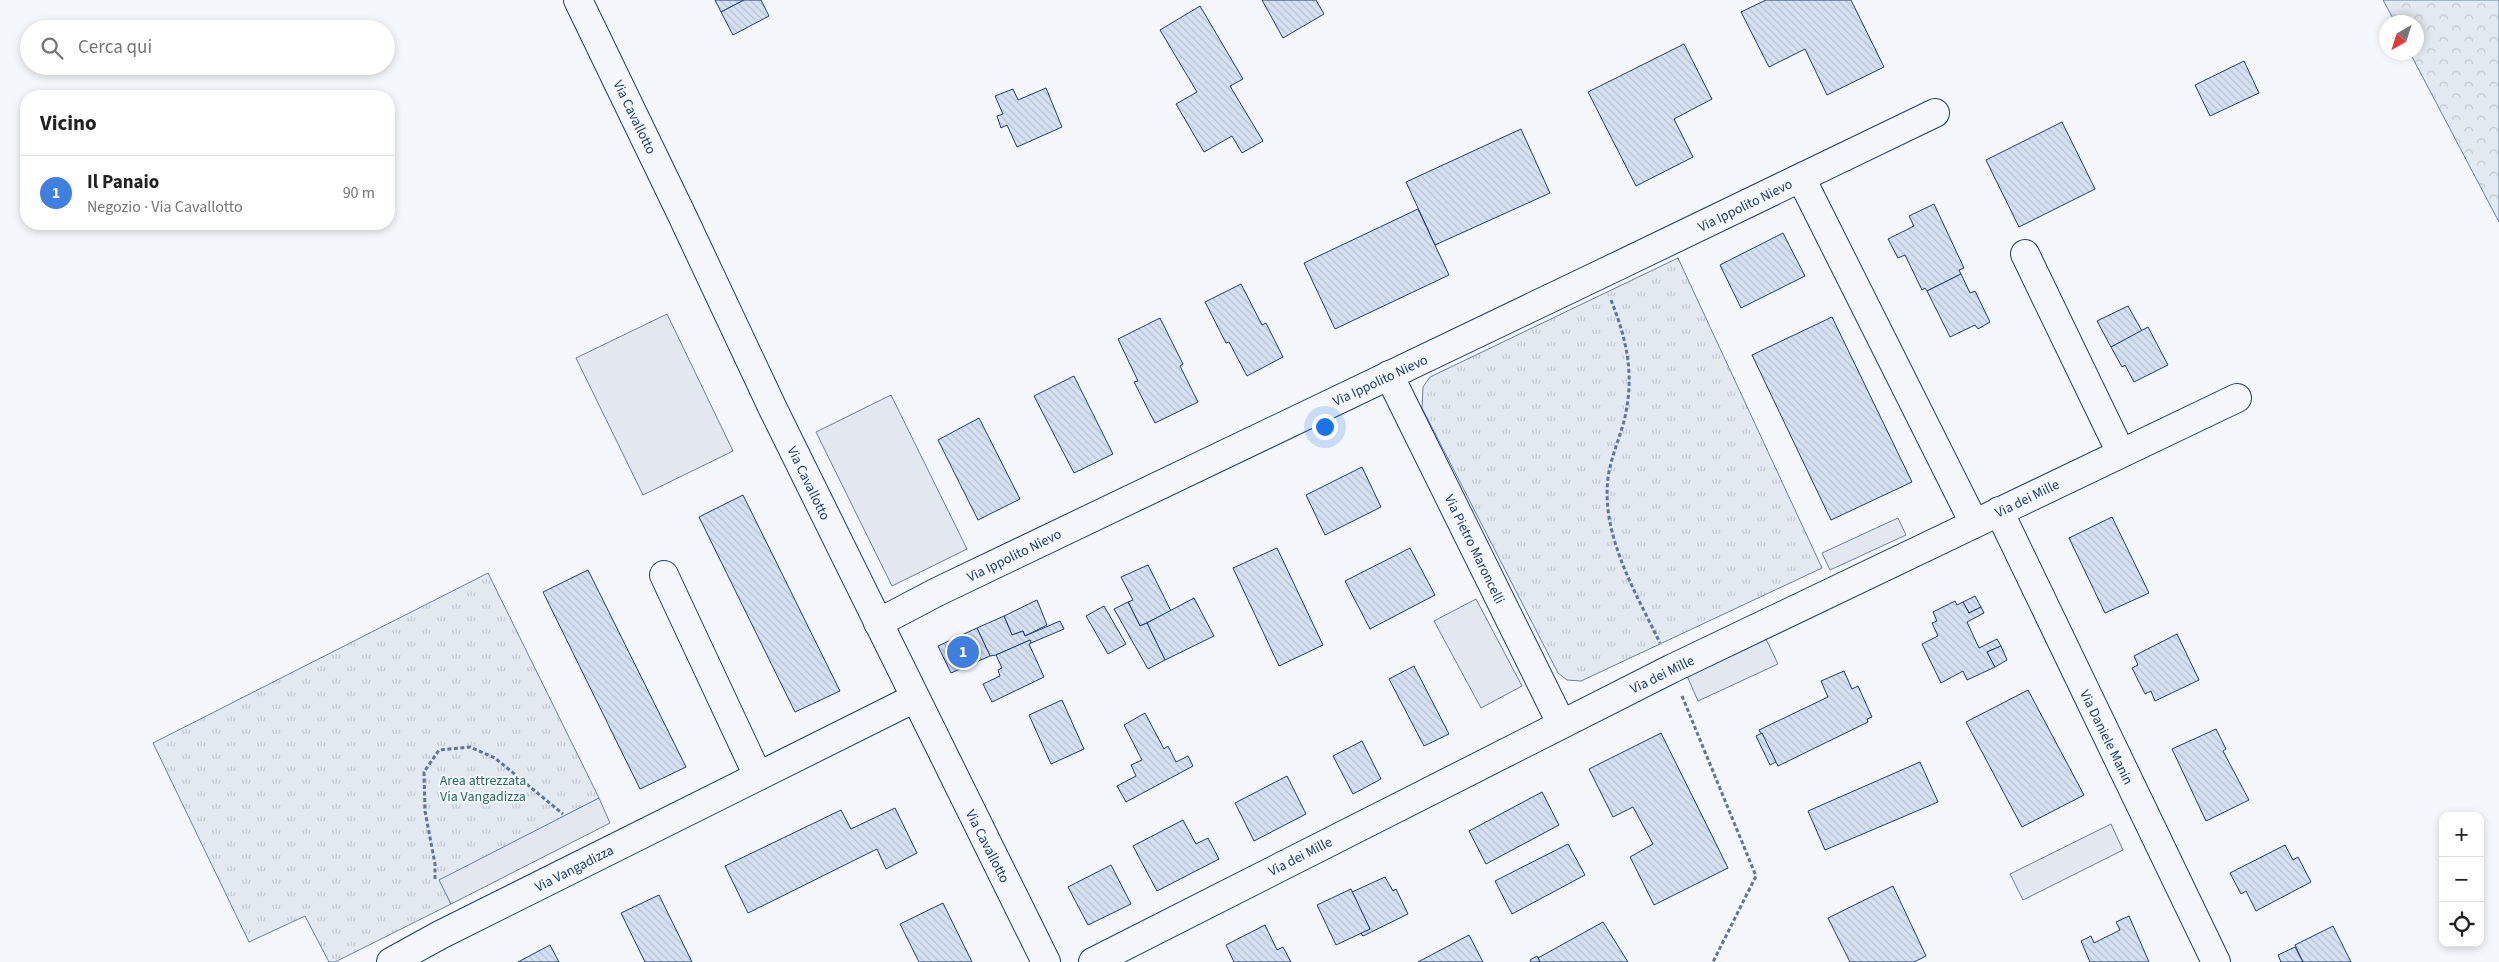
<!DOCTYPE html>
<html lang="it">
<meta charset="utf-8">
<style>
:root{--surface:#fff;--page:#f6f6f6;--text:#222;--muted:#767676;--line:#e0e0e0;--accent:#b45309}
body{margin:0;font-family:"Source Sans 3",sans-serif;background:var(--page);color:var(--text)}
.controls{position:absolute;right:15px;bottom:15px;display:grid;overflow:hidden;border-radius:10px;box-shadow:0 2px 8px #0003}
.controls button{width:45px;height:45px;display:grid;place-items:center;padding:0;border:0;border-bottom:1px solid var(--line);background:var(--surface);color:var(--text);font:25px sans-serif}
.compass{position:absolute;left:2379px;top:15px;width:45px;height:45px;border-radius:50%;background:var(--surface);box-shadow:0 2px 8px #0003;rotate:219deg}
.you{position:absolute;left:1324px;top:426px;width:18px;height:18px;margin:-12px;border:4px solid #fff;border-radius:50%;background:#1a73e8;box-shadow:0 0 0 8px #1a73e833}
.badge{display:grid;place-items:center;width:32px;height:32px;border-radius:50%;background:var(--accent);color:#fff;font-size:16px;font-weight:700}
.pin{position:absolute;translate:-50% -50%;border:2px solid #fff;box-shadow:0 1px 5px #0006}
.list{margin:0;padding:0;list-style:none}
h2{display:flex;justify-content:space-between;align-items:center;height:65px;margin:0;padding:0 20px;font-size:21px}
h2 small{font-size:16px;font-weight:400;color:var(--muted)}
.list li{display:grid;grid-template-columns:32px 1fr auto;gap:15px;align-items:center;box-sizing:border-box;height:75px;padding:0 20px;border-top:1px solid var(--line)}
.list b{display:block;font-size:19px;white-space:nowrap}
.list p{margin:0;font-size:16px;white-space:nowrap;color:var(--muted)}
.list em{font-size:16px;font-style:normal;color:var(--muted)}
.icon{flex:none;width:28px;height:28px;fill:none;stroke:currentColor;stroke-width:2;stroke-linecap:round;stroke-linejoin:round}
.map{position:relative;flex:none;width:2499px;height:962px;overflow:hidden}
.search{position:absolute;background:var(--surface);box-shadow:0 2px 8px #0003;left:20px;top:20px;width:375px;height:55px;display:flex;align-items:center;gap:12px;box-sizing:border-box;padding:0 18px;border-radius:28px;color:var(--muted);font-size:19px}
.panel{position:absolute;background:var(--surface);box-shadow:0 2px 8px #0003;left:20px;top:90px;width:375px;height:140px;border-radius:20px}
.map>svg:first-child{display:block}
.forest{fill:url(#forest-crowns);stroke:#687fa3}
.park{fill:url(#park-tufts);stroke:#687fa3}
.parking{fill:#e3e8f0;stroke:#687fa3}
.building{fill:url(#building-back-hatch);stroke:#1d3f73}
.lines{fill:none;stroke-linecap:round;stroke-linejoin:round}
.minor-casing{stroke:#1d3f73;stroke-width:30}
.path{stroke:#5e769c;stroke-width:3;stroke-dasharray:4 2.5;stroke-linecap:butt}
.minor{stroke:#f4f7fb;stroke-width:28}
.labels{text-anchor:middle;stroke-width:4;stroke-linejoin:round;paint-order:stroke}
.street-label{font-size:14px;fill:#1d3f73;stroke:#f4f7fb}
.park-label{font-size:14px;fill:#2c6c60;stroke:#f4f7fb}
</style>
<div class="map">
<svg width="2499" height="962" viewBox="0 0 2499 962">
<defs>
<pattern id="forest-crowns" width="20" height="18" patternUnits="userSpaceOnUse" patternTransform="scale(1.25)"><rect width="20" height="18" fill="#e3e9f0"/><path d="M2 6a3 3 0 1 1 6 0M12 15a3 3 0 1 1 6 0" fill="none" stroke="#c2c9d1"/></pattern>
<pattern id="park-tufts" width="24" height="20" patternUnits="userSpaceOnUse" patternTransform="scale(1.25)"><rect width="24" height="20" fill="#e3e9f0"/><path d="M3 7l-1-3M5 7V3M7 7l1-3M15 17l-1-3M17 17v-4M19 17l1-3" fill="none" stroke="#c2c9d1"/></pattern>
<pattern id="building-back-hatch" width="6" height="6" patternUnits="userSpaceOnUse" patternTransform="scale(1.25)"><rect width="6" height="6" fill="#d5e0f0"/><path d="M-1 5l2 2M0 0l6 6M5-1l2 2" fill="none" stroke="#b6c1d1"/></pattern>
</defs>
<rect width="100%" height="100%" fill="#f4f7fb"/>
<!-- forest -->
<polygon class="forest" points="2383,0 2499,0 2499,222 2410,53 2416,52 2416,22 2395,22"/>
<!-- park -->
<g class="park">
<polygon points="1678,258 1822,568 1581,681 1567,680 1558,673 1422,408 1423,387 1430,377"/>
<polygon points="488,573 599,798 440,881 451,904 335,962 329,962 305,916 249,942 153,743"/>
</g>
<!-- parking -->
<g class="parking">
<polygon points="667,314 733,451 643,495 576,358"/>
<polygon points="891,395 967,549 892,586 816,432"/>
<polygon points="1898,518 1906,535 1830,570 1822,553"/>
<polygon points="1476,599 1522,686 1481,708 1434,621"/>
<polygon points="1766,639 1778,664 1698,701 1687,676"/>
<polygon points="599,798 610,823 451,904 439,880"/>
<polygon points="2111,824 2123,850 2023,900 2010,874"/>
</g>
<!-- building -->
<g class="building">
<polygon points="715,0 744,0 721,12"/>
<polygon points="744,0 761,0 769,16 733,35 721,12"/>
<polygon points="1262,0 1316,0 1324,14 1283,38"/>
<polygon points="1766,0 1851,0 1884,67 1827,95 1805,49 1769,67 1741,12"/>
<polygon points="1200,6 1243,79 1230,86 1263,141 1242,153 1232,136 1204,152 1176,104 1197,92 1160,30"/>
<polygon points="1684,44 1712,99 1674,119 1693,157 1636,186 1588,92"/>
<polygon points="2244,61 2259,93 2210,116 2195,85"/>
<polygon points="1046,88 1062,127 1017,147 1007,125 1001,128 997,116 1003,114 995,96 1013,89 1018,100"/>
<polygon points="2062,122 2095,189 2019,227 1986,160"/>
<polygon points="1521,129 1550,193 1435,245 1406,182"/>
<polygon points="1934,204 1964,268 1959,270 1961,274 1927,291 1925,288 1922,290 1905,255 1898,258 1888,239 1914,226 1909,216"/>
<polygon points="1418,209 1449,275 1335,329 1304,263"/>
<polygon points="1783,233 1805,276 1741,308 1720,265"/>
<polygon points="1961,274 1970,293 1975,291 1990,322 1978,329 1975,325 1950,337 1927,291"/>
<polygon points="1241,284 1262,325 1266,323 1283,357 1247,376 1229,342 1226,343 1205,302"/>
<polygon points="2128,306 2142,331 2111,347 2097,321"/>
<polygon points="1832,317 1912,482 1831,520 1752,355"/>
<polygon points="1160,318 1183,364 1180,366 1198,402 1155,423 1134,382 1138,381 1118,339"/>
<polygon points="2148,327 2168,365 2134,382 2125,365 2122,367 2111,347"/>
<polygon points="1074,376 1113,454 1074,473 1034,396"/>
<polygon points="979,418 1020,499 978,520 938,440"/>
<polygon points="1362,467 1381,507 1325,535 1306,495"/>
<polygon points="743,495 840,691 795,712 699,517"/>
<polygon points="2112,517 2149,593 2105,613 2069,538"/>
<polygon points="1277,548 1323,645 1279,666 1233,568"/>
<polygon points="1410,548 1435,595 1370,629 1345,581"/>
<polygon points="1148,565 1171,611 1140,626 1128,602 1133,600 1121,577"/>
<polygon points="588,570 686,767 640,789 543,592"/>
<polygon points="1975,596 1981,607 1969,613 1963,602"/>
<polygon points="1194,598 1214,636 1165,660 1147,623"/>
<polygon points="1037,600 1047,625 1025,636 1023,631 1012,635 1004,616"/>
<polygon points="1955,601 1957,605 1963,602 1969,613 1981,607 1984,613 1967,622 1979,648 1997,639 2001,646 1987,652 1995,667 1967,680 1963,671 1941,683 1922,644 1938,636 1932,623 1937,621 1933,612"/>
<polygon points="1128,602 1140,626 1147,623 1165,660 1148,669 1114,609"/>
<polygon points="1104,606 1126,644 1108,654 1086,616"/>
<polygon points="1004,616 1012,635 1023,631 1025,636 1060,621 1064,629 1031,643 1030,640 996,655 990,656 977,628"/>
<polygon points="977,628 990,656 951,673 938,646"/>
<polygon points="2177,634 2199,680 2155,701 2151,691 2145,694 2132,668 2138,665 2134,656"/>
<polygon points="1030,640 1031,643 1029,644 1044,677 992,702 983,684 1000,676 998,670 1002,668 996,655"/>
<polygon points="2001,646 2007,660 1995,667 1987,652"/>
<polygon points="1414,666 1449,734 1424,746 1389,679"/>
<polygon points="1844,671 1852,689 1858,686 1872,717 1867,719 1868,722 1778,766 1759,730 1828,697 1821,681"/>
<polygon points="2028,690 2084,795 2022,827 1966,722"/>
<polygon points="1062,700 1084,749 1051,764 1029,715"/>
<polygon points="1145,713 1164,749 1168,746 1176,762 1188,756 1193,766 1126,802 1117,786 1136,776 1131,765 1142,760 1124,725"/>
<polygon points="2216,729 2226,749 2223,751 2249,800 2206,821 2172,749"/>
<polygon points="1661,733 1728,868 1654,905 1630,857 1653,844 1633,807 1613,817 1589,769"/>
<polygon points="1762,733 1776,762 1770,765 1756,736"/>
<polygon points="1362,741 1381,779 1353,794 1333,756"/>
<polygon points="1920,762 1938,802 1825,850 1808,811"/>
<polygon points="1287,776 1306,814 1254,841 1235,803"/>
<polygon points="1542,792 1559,825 1486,864 1469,831"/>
<polygon points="895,808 917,853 886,869 877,849 748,913 725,866 841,810 851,829"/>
<polygon points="1183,820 1196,844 1208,838 1219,859 1157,891 1133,846"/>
<polygon points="1568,844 1585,875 1512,914 1495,881"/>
<polygon points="2285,845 2293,860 2298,857 2311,882 2256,911 2246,891 2241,894 2230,873"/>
<polygon points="1111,865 1131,904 1088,925 1068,887"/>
<polygon points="1385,877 1393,891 1396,889 1408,914 1363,936 1361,933 1370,929 1352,892"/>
<polygon points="1893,886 1926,956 1914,962 1850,962 1828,918"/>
<polygon points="1351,889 1370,929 1336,945 1317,905"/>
<polygon points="659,895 692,962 645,962 621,913"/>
<polygon points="943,903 972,962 919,962 900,924"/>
<polygon points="2129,916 2149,962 2090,962 2081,941 2091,936 2094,943 2120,930 2116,922"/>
<polygon points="1603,922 1628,962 1540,962 1538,958"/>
<polygon points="1265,925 1277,950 1283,947 1291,962 1234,962 1226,945"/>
<polygon points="2333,926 2351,962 2303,962 2295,945"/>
<polygon points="1469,935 1483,962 1418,962"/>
<polygon points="550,945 559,962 518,962"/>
<polygon points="2295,947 2303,962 2281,962 2278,955"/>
<polygon points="1537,956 1540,962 1531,962 1530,960"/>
</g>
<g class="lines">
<!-- minor casing -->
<g class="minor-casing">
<g id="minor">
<polyline points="578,0 680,211 774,411 1046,962"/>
<polyline points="1801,178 1974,523"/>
<polyline points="2025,254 2121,453"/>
<polyline points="1389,375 1561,723"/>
<polyline points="1999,511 2216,962"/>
<polyline points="664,575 758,776"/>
<path d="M878,623L937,592C1270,432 1603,274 1935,113"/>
<polyline points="391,962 440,935 915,698"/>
<polyline points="1093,962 1671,669 2237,398"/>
</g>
</g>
<!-- path -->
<g class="path">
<path d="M1611,300C1626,338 1634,371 1626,412C1622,434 1611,455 1608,478C1601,536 1636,593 1660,643"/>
<polyline points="1682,696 1756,876 1713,962"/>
<polyline points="435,879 435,864 425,811 424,772 439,750 470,747 495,758 563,814"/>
</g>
<!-- minor -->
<use href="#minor" class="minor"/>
</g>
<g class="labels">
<!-- street labels -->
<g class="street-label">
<text transform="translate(635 117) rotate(64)" y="5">Via Cavallotto</text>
<text transform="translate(1745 205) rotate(-26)" y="5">Via Ippolito Nievo</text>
<text transform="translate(1380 380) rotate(-25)" y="5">Via Ippolito Nievo</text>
<text transform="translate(809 483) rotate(64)" y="5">Via Cavallotto</text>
<text transform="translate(2027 498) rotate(-26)" y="5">Via dei Mille</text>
<text transform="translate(1475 549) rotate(64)" y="5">Via Pietro Maroncelli</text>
<text transform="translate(1014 555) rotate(-26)" y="5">Via Ippolito Nievo</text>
<text transform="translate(1662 674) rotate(-26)" y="5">Via dei Mille</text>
<text transform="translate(2107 737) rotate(64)" y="5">Via Daniele Manin</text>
<text transform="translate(988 846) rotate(63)" y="5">Via Cavallotto</text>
<text transform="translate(1300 856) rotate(-27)" y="5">Via dei Mille</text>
<text transform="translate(574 868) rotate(-27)" y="5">Via Vangadizza</text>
</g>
<!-- park labels -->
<g class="park-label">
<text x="483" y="785">Area attrezzata<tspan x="483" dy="16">Via Vangadizza</tspan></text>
</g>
</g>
</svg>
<div class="controls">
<button>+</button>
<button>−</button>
<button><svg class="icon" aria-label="locate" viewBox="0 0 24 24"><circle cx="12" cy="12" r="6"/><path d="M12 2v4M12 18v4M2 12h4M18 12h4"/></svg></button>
</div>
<svg class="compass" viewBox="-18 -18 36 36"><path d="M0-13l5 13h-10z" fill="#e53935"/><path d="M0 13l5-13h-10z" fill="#767676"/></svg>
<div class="you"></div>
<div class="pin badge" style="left:963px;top:652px;background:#3f7fe0">1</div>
<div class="search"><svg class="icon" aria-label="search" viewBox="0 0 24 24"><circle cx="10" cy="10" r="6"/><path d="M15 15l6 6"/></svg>Cerca qui</div>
<section class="panel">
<h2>Vicino<small></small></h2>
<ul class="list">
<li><span class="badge" style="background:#3f7fe0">1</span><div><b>Il Panaio</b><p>Negozio · Via Cavallotto</p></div><em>90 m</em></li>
</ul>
</section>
</div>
